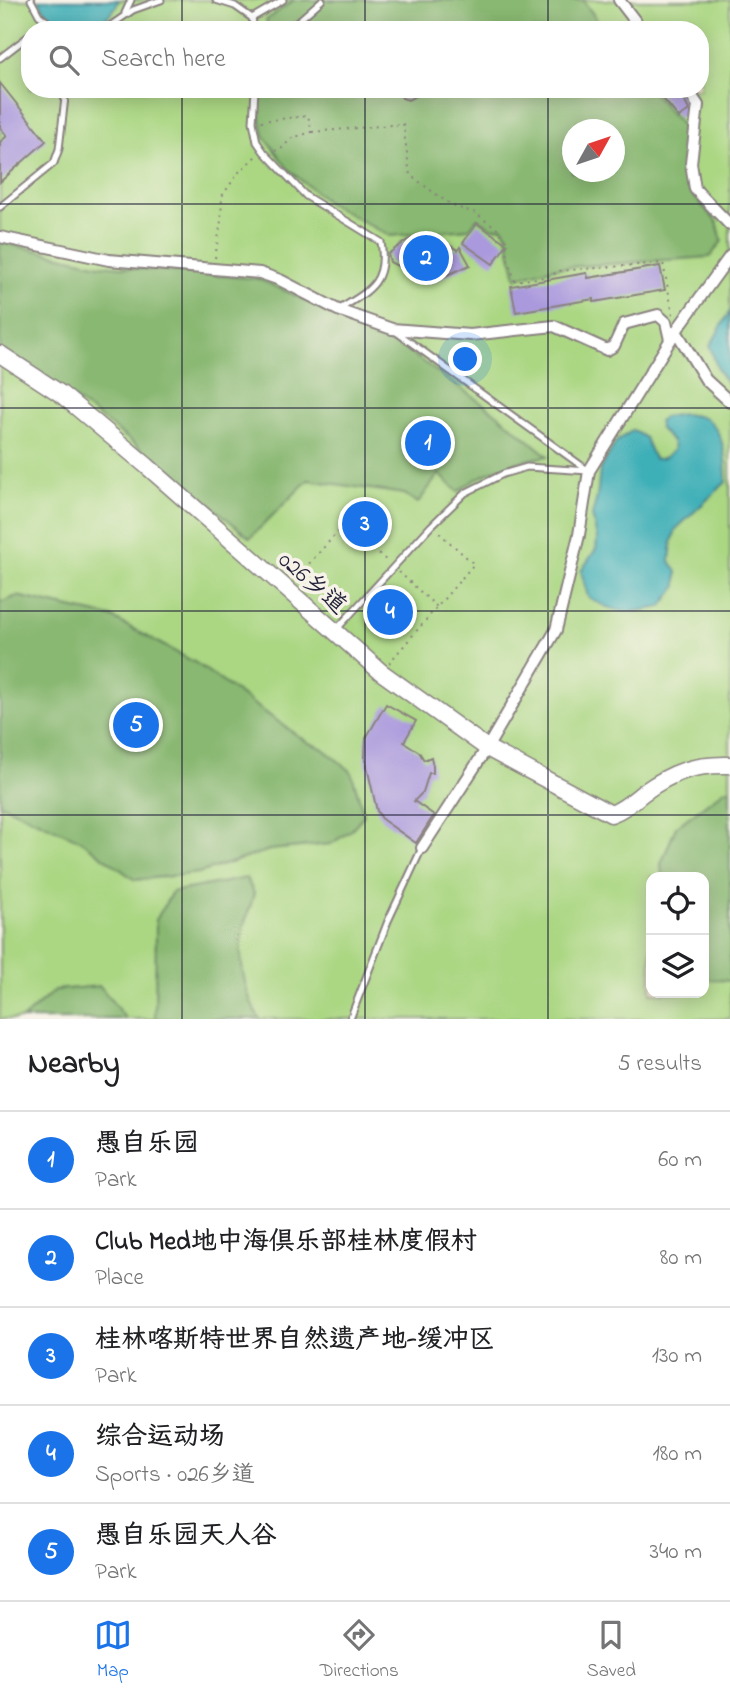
<!DOCTYPE html>
<meta charset="utf-8">
<style>
:root{--surface:#fff;--page:#f6f6f6;--text:#202124;--muted:#757577;--line:#e0e0e0;--accent:#1a73e8}
body{margin:0;font-family:"Indie Flower","LXGW WenKai TC",sans-serif;background:var(--page);color:var(--text)}
.controls{position:absolute;right:21px;bottom:21px;display:grid;overflow:hidden;border-radius:14px;box-shadow:0 4px 18px #0003}
.controls button{width:63px;height:63px;display:grid;place-items:center;padding:0;border:0;border-bottom:2px solid var(--line);background:var(--surface);color:var(--text);font:35px sans-serif}
.compass{position:absolute;left:562px;top:119px;width:63px;height:63px;border-radius:50%;background:var(--surface);box-shadow:0 4px 18px #0003;rotate:50deg}
.you{position:absolute;left:466px;top:360px;width:24px;height:24px;margin:-18px;border:5px solid #fff;border-radius:50%;background:#1a73e8;box-shadow:0 0 0 10px #1a73e833}
.badge{display:grid;place-items:center;width:46px;height:46px;border-radius:50%;background:var(--accent);color:#fff;font-size:23px;font-weight:700}
.pin{position:absolute;translate:-50% -50%;border:4px solid #fff;box-shadow:0 2px 7px #0006}
.list{margin:0;padding:0;list-style:none}
h2{display:flex;justify-content:space-between;align-items:center;height:91px;margin:0;padding:0 28px;font-size:30px}
h2 small{font-size:23px;font-weight:400;color:var(--muted)}
.list li{display:grid;grid-template-columns:46px 1fr auto;gap:21px;align-items:center;box-sizing:border-box;height:98px;padding:0 28px;border-top:2px solid var(--line)}
.list b{display:block;font-size:26px;white-space:nowrap}
.list p{margin:0;font-size:23px;white-space:nowrap;color:var(--muted)}
.list em{font-size:23px;font-style:normal;color:var(--muted)}
.icon{flex:none;width:38px;height:38px;fill:none;stroke:currentColor;stroke-width:2;stroke-linecap:round;stroke-linejoin:round}
.map{position:relative;flex:none;width:730px;height:1019px;overflow:hidden}
.search{position:absolute;background:var(--surface);box-shadow:0 4px 18px #0003;left:21px;right:21px;top:21px;height:77px;display:flex;align-items:center;gap:18px;box-sizing:border-box;padding:0 24px;border-radius:28px;color:var(--muted);font-size:26px}
.sheet{height:581px;background:var(--surface)}
nav{display:flex;justify-content:space-around;align-items:center;box-sizing:border-box;height:98px;border-top:2px solid var(--line);background:var(--surface);font-size:19px;color:var(--muted)}
nav a{display:grid;justify-items:center;gap:4px}
nav .on{color:var(--accent)}
.map>svg:first-child{display:block}
.green{fill:#abd783;stroke:#667c5f;stroke-width:2;fill-rule:evenodd}
.forest{fill:#88b871;stroke:#556d56;stroke-width:2;fill-rule:evenodd}
.water{fill:#3eafb7;stroke:#306879;stroke-width:2}
.building{fill:#a9d}
.lines{fill:none;stroke-linecap:round;stroke-linejoin:round}
.lane-casing{stroke:#8a8280;stroke-width:9}
.street-casing{stroke:#8a8280;stroke-width:14}
.secondary-casing{stroke:#8a8280;stroke-width:19}
.path{stroke:#8a8280;stroke-width:2;stroke-dasharray:2 5;stroke-linecap:butt}
.lane{stroke:#fff;stroke-width:5}
.street{stroke:#fff;stroke-width:10}
.secondary{stroke:#fff;stroke-width:16}
.grid{fill:none;stroke:#22223b;stroke-width:2;stroke-opacity:0.55}
.labels{text-anchor:middle;stroke-width:7;stroke-linejoin:round;paint-order:stroke}
.street-label{font-size:24px;fill:#22223b;stroke:#f7f3e8}
</style>
<div class="map">
<svg width="730" height="1019" viewBox="0 0 730 1019">
<rect width="100%" height="100%" fill="#f7f3e8"/>
<filter id="ink" filterUnits="userSpaceOnUse"><feTurbulence type="fractalNoise" baseFrequency=".0143" numOctaves="2"/><feDisplacementMap in="SourceGraphic" scale="14" xChannelSelector="R" yChannelSelector="G"/><feConvolveMatrix kernelMatrix="1 2 1 2 8 2 1 2 1" color-interpolation-filters="sRGB"/></filter>
<filter id="wash" filterUnits="userSpaceOnUse"><feTurbulence type="fractalNoise" baseFrequency=".00686" numOctaves="4" result="noise"/><feDisplacementMap in="SourceGraphic" scale="28" xChannelSelector="R" yChannelSelector="G"/><feGaussianBlur stdDeviation="1.57" result="paint"/><feColorMatrix in="noise" values="0 0 0 0 0 0 0 0 0 0 0 0 0 0 0 0 0 1.4 0 .05"/><feComposite in="paint" operator="in"/></filter>
<g filter="url(#wash)">
<rect width="100%" height="100%" fill="#f2e2c6"/>
<!-- green -->
<path class="green" d="M0,0H730V1019H0ZM30,30H700V89H30ZM572,130H614V172H572ZM651,877H704V993H651Z"/>
<!-- forest -->
<g class="forest">
<polygon points="294,0 583,0 604,30 271,30 266,20"/>
<path d="M260,89H650L685,129L689,190L717,222L722,241L710,257L553,268L516,278L507,235L502,227L492,228L477,219L469,229L390,236L328,203L289,170L264,136L257,101ZM572,130H614V172H572Z"/>
<path d="M0,242L100,265L259,279L389,338L496,413L548,456C516,461 484,470 458,492L439,474L418,503L404,494L308,480L250,538C169,470 89,405 0,349Z"/>
<polygon points="17,596 111,617 196,663 307,742 322,748 351,771 364,815 350,831 331,844 270,850 199,873 135,880 80,840 0,804 0,603"/>
<polygon points="726,789 730,790 730,981 704,979 704,877 662,877 661,864 676,827"/>
<path d="M246,878L254,893C251,907 244,921 242,935C238,959 246,1000 260,1019H155L156,920L172,892Z"/>
<polygon points="100,986 126,1019 22,1019 55,990"/>
</g>
<!-- water -->
<g class="water">
<path d="M39,0H119C104,37 54,36 39,0Z"/>
<polygon points="730,311 730,387 718,370 710,346"/>
<path d="M684,414C690,415 700,416 706,419C725,431 726,462 726,482L676,529L672,542L670,561L677,572V586L661,607C630,613 616,615 588,597L581,571L596,549L597,539L592,515L597,497L600,470L616,442L633,430L645,438L654,459C664,460 668,455 674,449L672,441L660,429L659,421L663,417Z"/>
</g>
<g id="blocks">
<!-- building -->
<g class="building">
<polygon points="0,83 46,141 0,182 0,142 7,136 0,127"/>
<polygon points="398,89 420,89 416,96 408,100 402,98"/>
<polygon points="655,89 679,89 689,110 679,118"/>
<polygon points="477,223 507,244 493,264 463,243"/>
<polygon points="421,235 434,236 458,250 460,247 470,265 429,283 390,262 388,254 406,241"/>
<polygon points="660,266 665,290 594,302 594,299 516,312 511,286 587,273 588,278"/>
<polygon points="386,704 416,721 404,742 419,752 424,760 431,757 433,766 433,773 429,773 423,792 414,801 434,815 416,843 383,820 377,811 365,758 366,738"/>
</g>
</g>
</g>
<g filter="url(#ink)">
<use href="#blocks" fill-opacity="0" stroke="#8a8280" stroke-width="2"/>
<g class="lines">
<!-- lane casing -->
<g class="lane-casing">
<g id="lane">
<polyline points="31,0 39,15 58,30"/>
<polyline points="216,0 235,6 252,18 283,0"/>
<polyline points="125,13 131,0"/>
<polyline points="252,18 254,30"/>
<polyline points="36,30 46,22"/>
<polyline points="104,30 133,10 161,0"/>
<polyline points="288,30 322,0"/>
<polyline points="0,58 30,35"/>
<path d="M255,89L253,122L257,142L264,152L306,196L381,242C388,283 369,291 338,310"/>
<polyline points="0,207 54,163 59,149 66,89"/>
<polyline points="395,331 586,469"/>
<polyline points="335,631 431,526 465,493 503,474 527,467 589,471"/>
<polyline points="350,1019 388,921 422,848"/>
</g>
</g>
<!-- street casing -->
<g class="street-casing">
<g id="street">
<polyline points="619,0 642,30"/>
<polyline points="687,89 698,105 691,163 695,189 730,225"/>
<polyline points="0,237 109,260 260,273 280,280 338,310 392,329 470,335 554,326 607,350 614,346 624,324 658,315 666,322 670,340"/>
<polyline points="676,331 706,380 730,402"/>
<polyline points="422,848 487,748 556,630 579,535 589,471 676,331 730,256"/>
</g>
</g>
<!-- secondary casing -->
<g class="secondary-casing">
<path id="secondary" d="M0,354L61,394L147,466L381,672L487,748L611,814C623,810 633,801 643,793C672,772 694,764 730,765"/>
</g>
<!-- path -->
<g class="path">
<polyline points="261,121 308,116 312,132 292,138 280,150 272,151"/>
<polyline points="312,132 403,124 410,175 444,200 456,207 476,213 487,222 495,226 506,240 507,257 515,281 552,276 557,271 663,263 673,315"/>
<polyline points="215,258 221,221 222,196 239,172 257,155"/>
<polyline points="399,572 437,607"/>
<polyline points="295,579 345,524 387,561"/>
<polyline points="389,663 474,564 437,531"/>
</g>
<!-- lane -->
<use href="#lane" class="lane"/>
<!-- street -->
<use href="#street" class="street"/>
<!-- secondary -->
<use href="#secondary" class="secondary"/>
</g>
</g>
<!-- grid -->
<path class="grid" d="M182,0V30M365,0V30M548,0V30M182,89V1019M365,89V1019M548,89V1019M0,204H730M0,408H730M0,611H730M0,815H730"/>
<g class="labels">
<!-- street labels -->
<g class="street-label">
<text transform="translate(313 582) rotate(41)" y="8">026乡道</text>
</g>
</g>
</svg>
<div class="controls">
<button><svg class="icon" aria-label="locate" viewBox="0 0 24 24"><circle cx="12" cy="12" r="6"/><path d="M12 2v4M12 18v4M2 12h4M18 12h4"/></svg></button>
<button><svg class="icon" aria-label="layers" viewBox="0 0 24 24"><path d="M12 4l9 5-9 5-9-5zM3 14l9 5 9-5"/></svg></button>
</div>
<svg class="compass" viewBox="-18 -18 36 36"><path d="M0-13l5 13h-10z" fill="#e53935"/><path d="M0 13l5-13h-10z" fill="#757577"/></svg>
<div class="you"></div>
<div class="pin badge" style="left:428px;top:443px">1</div>
<div class="pin badge" style="left:426px;top:258px">2</div>
<div class="pin badge" style="left:365px;top:524px">3</div>
<div class="pin badge" style="left:390px;top:612px">4</div>
<div class="pin badge" style="left:136px;top:725px">5</div>
<div class="search"><svg class="icon" aria-label="search" viewBox="0 0 24 24"><circle cx="10" cy="10" r="6"/><path d="M15 15l6 6"/></svg>Search here</div>
</div>
<section class="sheet">
<h2>Nearby<small>5 results</small></h2>
<ul class="list">
<li><span class="badge">1</span><div><b>愚自乐园</b><p>Park</p></div><em>60 m</em></li>
<li><span class="badge">2</span><div><b>Club Med地中海俱乐部桂林度假村</b><p>Place</p></div><em>80 m</em></li>
<li><span class="badge">3</span><div><b>桂林喀斯特世界自然遗产地-缓冲区</b><p>Park</p></div><em>130 m</em></li>
<li><span class="badge">4</span><div><b>综合运动场</b><p>Sports · 026乡道</p></div><em>180 m</em></li>
<li><span class="badge">5</span><div><b>愚自乐园天人谷</b><p>Park</p></div><em>340 m</em></li>
</ul>
</section>
<nav>
<a class="on"><svg class="icon" aria-label="map" viewBox="0 0 24 24"><path d="M3 6l6-2 6 2 6-2v14l-6 2-6-2-6 2zM9 4v14M15 6v14"/></svg>Map</a>
<a><svg class="icon" aria-label="directions" viewBox="0 0 24 24"><path d="M12 3l9 9-9 9-9-9zM9 14v-3h6M13 9l2 2-2 2"/></svg>Directions</a>
<a><svg class="icon" aria-label="saved" viewBox="0 0 24 24"><path d="M7 4h10v16l-5-4-5 4z"/></svg>Saved</a>
</nav>
